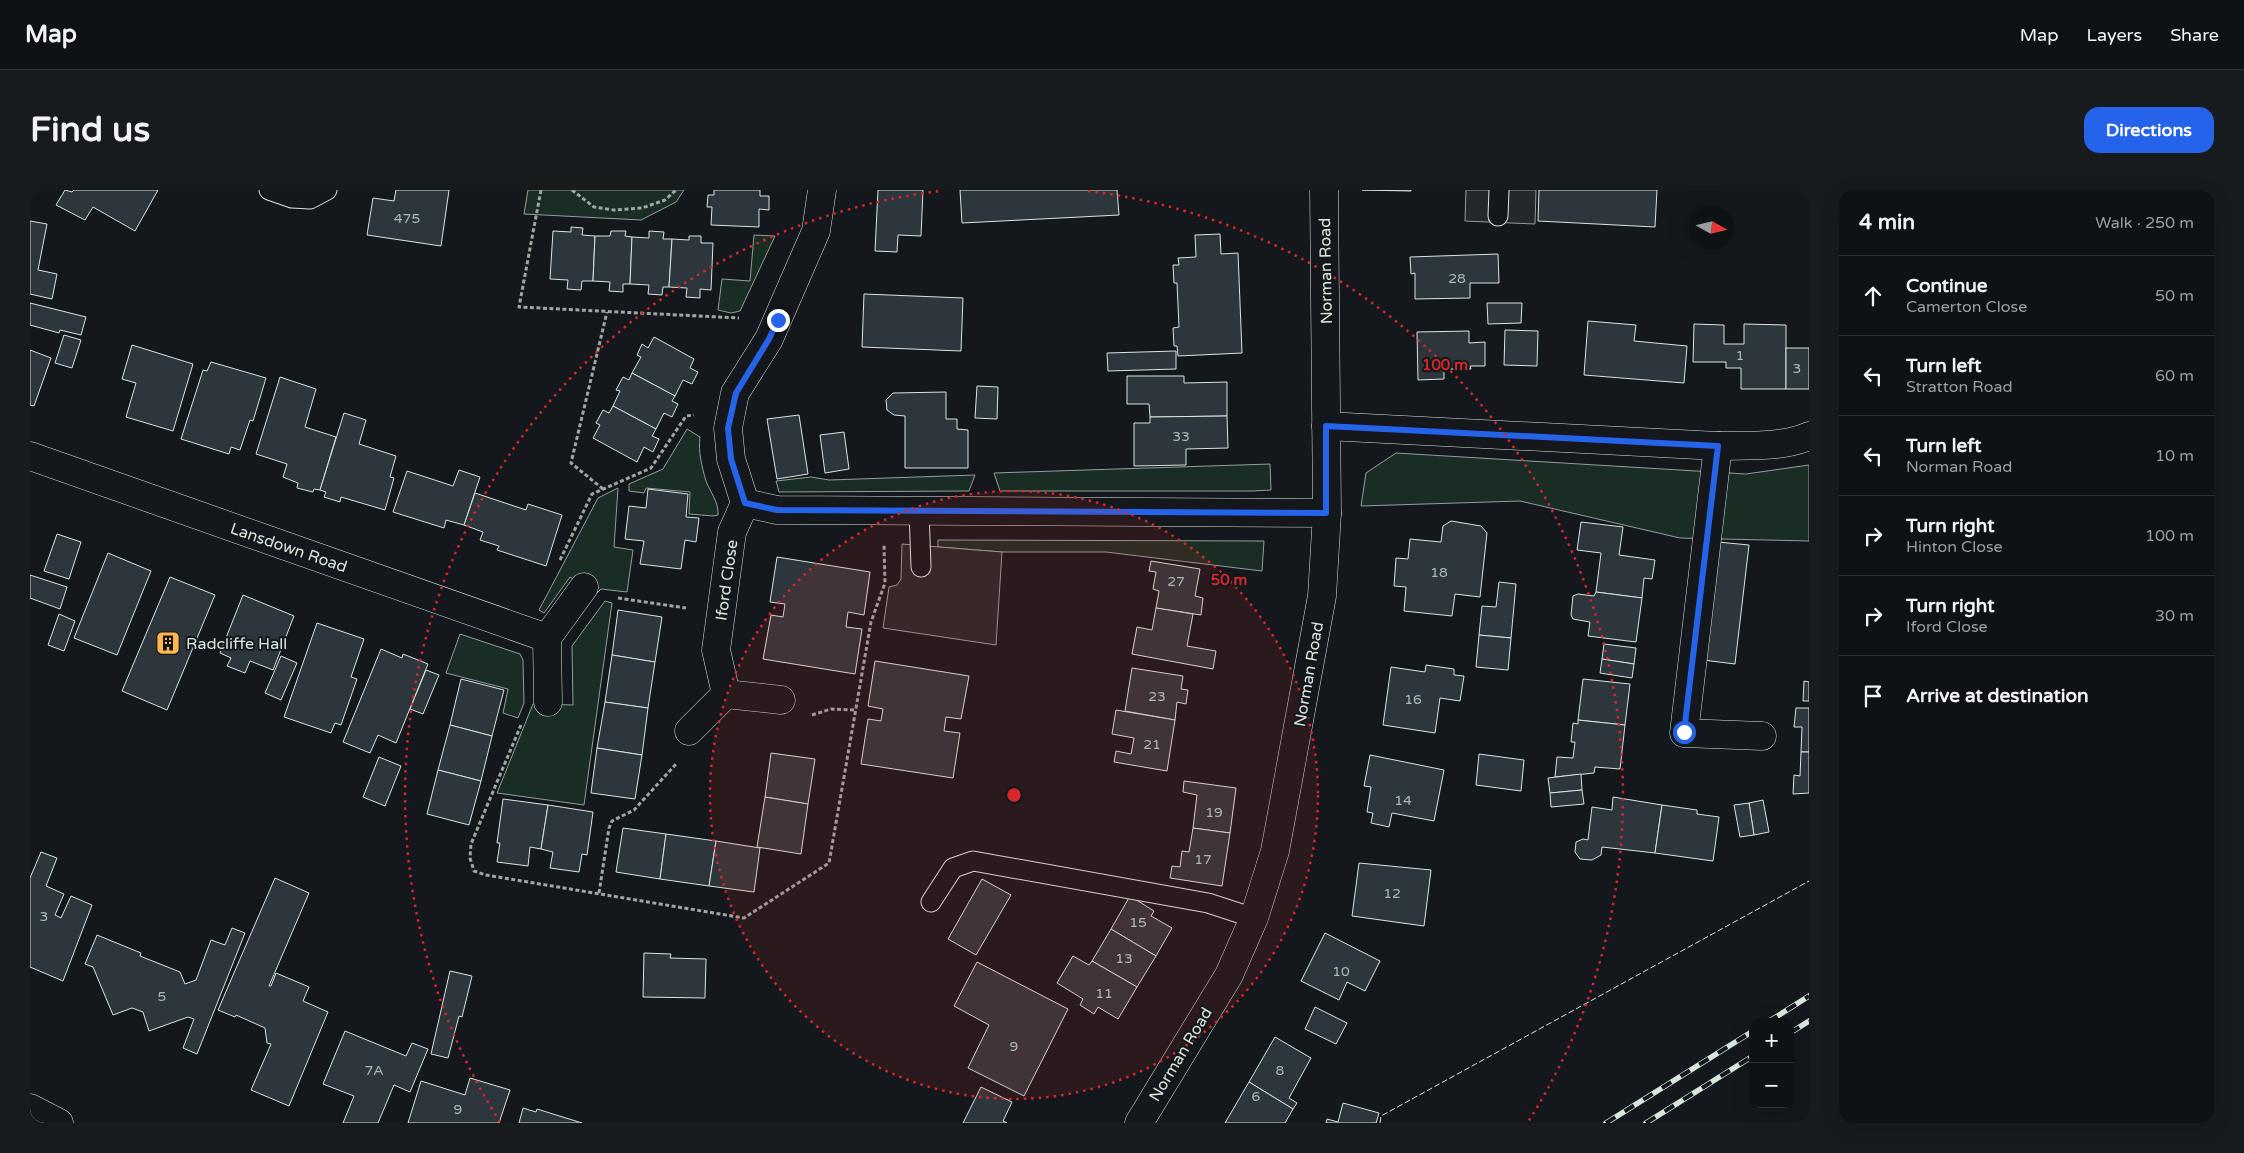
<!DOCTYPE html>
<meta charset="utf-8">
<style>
:root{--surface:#0f1215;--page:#181b1e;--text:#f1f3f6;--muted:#9b9ea0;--line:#2f3234;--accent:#2563eb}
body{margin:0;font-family:"Varela Round",sans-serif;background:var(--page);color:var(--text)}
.controls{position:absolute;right:15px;bottom:15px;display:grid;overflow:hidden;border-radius:10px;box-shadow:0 5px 20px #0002}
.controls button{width:45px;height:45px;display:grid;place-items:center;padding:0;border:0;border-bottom:1px solid var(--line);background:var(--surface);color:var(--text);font:25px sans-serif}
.compass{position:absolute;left:1659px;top:15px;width:45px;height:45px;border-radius:50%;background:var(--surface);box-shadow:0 5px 20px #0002;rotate:98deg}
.stop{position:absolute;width:15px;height:15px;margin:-11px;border:4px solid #2563eb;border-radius:50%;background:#fff}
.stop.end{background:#2563eb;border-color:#fff;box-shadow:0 1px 5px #0008}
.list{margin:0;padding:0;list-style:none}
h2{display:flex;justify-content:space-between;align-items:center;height:65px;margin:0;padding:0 20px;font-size:21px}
h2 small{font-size:16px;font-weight:400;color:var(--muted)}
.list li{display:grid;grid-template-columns:32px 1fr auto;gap:15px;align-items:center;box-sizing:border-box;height:80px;padding:0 20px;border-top:1px solid var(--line)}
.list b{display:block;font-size:19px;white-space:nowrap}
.list p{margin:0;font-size:16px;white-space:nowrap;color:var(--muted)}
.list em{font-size:16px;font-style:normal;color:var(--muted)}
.icon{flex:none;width:28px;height:28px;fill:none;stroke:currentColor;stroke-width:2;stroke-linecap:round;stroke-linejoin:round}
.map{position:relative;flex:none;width:1779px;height:933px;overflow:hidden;border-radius:15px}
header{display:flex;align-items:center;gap:30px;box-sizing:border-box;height:70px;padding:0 25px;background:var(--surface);border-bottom:1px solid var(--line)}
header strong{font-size:24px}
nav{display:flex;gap:28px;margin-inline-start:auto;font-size:18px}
.intro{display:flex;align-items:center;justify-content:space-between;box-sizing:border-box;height:120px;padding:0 30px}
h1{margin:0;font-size:35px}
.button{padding:12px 22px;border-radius:15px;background:var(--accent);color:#fff;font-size:18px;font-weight:700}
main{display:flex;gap:30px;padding:0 30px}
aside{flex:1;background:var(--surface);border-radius:15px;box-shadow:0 5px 20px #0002}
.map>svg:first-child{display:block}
.green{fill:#1a2d24;stroke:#939e99}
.parking{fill:#24282b;stroke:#939e99}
.building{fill:#2c363c;stroke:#d8e6dc}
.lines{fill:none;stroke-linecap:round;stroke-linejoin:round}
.service-casing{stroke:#d8e6dc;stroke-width:21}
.minor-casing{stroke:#d8e6dc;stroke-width:29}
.path{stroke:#9da8a2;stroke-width:3;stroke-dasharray:4 2.5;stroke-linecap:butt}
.service{stroke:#14181c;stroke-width:19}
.minor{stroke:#14181c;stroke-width:28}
.rail-casing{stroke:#d8e6dc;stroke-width:5.5}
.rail{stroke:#14181c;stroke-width:4;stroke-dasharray:11;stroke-linecap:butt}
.fence{stroke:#d8e6dc;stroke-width:1;stroke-dasharray:6 2.5;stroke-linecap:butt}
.route{stroke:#2563eb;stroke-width:6}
.ring{fill:none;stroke:#d62828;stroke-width:2.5;stroke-dasharray:2.5 5}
.labels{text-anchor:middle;stroke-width:4;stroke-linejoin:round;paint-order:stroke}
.number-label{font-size:14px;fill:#adbab4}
.street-label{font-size:16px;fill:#d8e6dc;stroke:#14181c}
.poi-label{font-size:16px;fill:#d8e6dc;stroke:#14181c;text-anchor:start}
.centre{fill:#d62828;stroke:#14181c;stroke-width:2.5}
.ring-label{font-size:15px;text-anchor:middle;font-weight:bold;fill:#d62828;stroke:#14181c;stroke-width:4;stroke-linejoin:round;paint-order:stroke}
</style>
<header>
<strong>Map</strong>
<nav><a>Map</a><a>Layers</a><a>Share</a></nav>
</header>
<div class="intro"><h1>Find us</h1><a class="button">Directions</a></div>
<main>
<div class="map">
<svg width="1779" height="933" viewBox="0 0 1779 933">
<rect width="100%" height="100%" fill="#14181c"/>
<!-- green -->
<g class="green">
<polygon points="498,0 654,0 646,12 611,30 494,24"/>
<polygon points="724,45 745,46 710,121 701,123 688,120 692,89 720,91"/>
<path d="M657,239L670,247C668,262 672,277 676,291C680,302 689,312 688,325L683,326L659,324L660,302L616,298L614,303L599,301V294L633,279Z"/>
<polygon points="1366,263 1716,284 1779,275 1779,351 1650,348 1490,311 1331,316 1336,283"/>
<polygon points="1240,274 1241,300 1222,301 970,301 964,283"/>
<polygon points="945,285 939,301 749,302 746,291 781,287 799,290"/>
<polygon points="588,298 584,357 603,360 597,402 571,399 566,404 540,387 514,423 509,420 568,308"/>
<polygon points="908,350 1234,351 1232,381 1076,362 972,362 908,357"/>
<polygon points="575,411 582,413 554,615 467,603 503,514 543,515 542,456"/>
<polygon points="430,444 490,464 493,470 494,513 488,528 473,523 478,499 416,483"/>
</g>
<!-- parking -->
<g class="parking">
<polygon points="1436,0 1506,0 1505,34 1435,31"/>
<polygon points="872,354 972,362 966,455 853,438 859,397 867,395 871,389"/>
</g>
<!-- building -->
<g class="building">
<polygon points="35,0 42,2 44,0 128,0 105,41 63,17 55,30 26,15"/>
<polygon points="366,0 419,0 411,56 337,45 343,8 364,11"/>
<polygon points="684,0 730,0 730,6 739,6 739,20 729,19 729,37 681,35 682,17 677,17 678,5 684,5"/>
<polygon points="848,0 893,0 891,46 868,45 867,62 845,61"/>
<polygon points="930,0 1087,0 1089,25 932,33"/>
<polygon points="1332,0 1381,0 1381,1"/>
<polygon points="1509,0 1627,0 1625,37 1508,31"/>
<polygon points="0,31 17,34 8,80 27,84 22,109 0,104"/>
<polygon points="541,37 553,38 552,45 565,46 563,91 552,91 551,100 537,99 538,90 520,89 523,41 541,42"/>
<polygon points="581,41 596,41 595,46 602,47 600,94 593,94 593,102 579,101 580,92 563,91 565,46 580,46"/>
<polygon points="619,41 634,42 633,49 642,49 639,97 633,97 632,105 618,104 619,95 600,94 602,47 619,48"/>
<polygon points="1190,44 1191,64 1208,63 1212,163 1148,166 1147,156 1144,156 1143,138 1149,137 1147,93 1144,93 1143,75 1149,75 1148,68 1166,67 1165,45"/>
<polygon points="659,46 671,46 671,53 683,53 681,100 670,99 670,108 656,107 657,98 639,97 642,49 659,50"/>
<polygon points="1468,64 1469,93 1440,93 1440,108 1385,109 1385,83 1381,84 1380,67"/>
<polygon points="834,104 933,108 931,161 832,157"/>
<polygon points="0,113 56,127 51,145 30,140 29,143 0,135"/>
<polygon points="1457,113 1492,113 1491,133 1458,134"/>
<polygon points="1558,131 1606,135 1604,151 1657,156 1654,193 1554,185"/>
<polygon points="1664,134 1694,135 1694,154 1714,154 1714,134 1756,135 1756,199 1711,199 1711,178 1696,178 1696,172 1663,172"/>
<polygon points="1475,140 1508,141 1507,176 1474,175"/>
<polygon points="1439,141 1439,153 1455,152 1455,176 1440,176 1441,179 1414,179 1414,189 1388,190 1387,142"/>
<polygon points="34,145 51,150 42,178 25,173"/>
<polygon points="624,147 664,169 660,178 668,182 662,194 653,190 645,206 602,183 611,167 607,165 612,154 618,158"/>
<polygon points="102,155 163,174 143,241 96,227 106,193 92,189"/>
<rect x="1756" y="158" width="23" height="41"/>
<polygon points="0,160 21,168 4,216 0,215"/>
<polygon points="1146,161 1146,179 1078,181 1077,163"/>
<polygon points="181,172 236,188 223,231 220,230 210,260 201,257 199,264 151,249 173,180 177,181"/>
<polygon points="602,183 645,206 642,211 648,214 642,227 634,223 626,239 583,216 590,201 586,200 593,187 599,190"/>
<polygon points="1097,186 1154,186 1154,193 1197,192 1197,226 1120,227 1119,214 1097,214"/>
<polygon points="250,187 286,199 275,237 306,247 290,300 284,299 283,302 267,298 268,293 253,287 257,274 226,264"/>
<polygon points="947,196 968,197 967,229 945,228"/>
<polygon points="916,202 916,229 927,229 927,239 938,240 938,278 875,278 875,226 864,225 857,220 856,210 863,203"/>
<polygon points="583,216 626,239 622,246 629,249 623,262 614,257 607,272 563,248 570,235 566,233 573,220 579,223"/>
<polygon points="314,223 336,230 329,254 366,266 360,287 364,288 355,320 311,307 310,312 294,307 296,302 290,300"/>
<polygon points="769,225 778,284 747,289 737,229"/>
<polygon points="1197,226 1198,258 1156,259 1156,275 1104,276 1104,233 1120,233 1120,227"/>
<polygon points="814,242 819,279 795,283 790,245"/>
<polygon points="429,280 450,287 434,335 416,330 414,338 363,322 377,281 423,296"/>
<polygon points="618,299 658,304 656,327 669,328 666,352 655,350 651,379 610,374 614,351 595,349 599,316 616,318"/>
<polygon points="445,303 496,320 498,314 532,325 516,376 467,360 469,356 450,350 453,342 434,335"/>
<polygon points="1421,331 1451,336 1457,343 1450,407 1425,404 1422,426 1374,421 1376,397 1364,396 1366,368 1378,369 1380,349 1411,352 1413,336"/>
<polygon points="1551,332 1593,337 1589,365 1625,370 1622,389 1614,388 1612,408 1566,402 1571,363 1547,360"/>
<polygon points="27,344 51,352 39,389 14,381"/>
<polygon points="1688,352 1719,355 1705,474 1673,470"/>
<polygon points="78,363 121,381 87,465 44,448"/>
<polygon points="747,367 840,382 834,425 818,422 816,437 832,439 825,484 733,469 741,425 753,427 755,414 740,412"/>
<polygon points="1121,371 1170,379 1165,406 1173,408 1171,425 1126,418 1129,401 1123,399 1126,382 1119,381"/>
<polygon points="0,385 37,397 30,419 0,408"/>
<polygon points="140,387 185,405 137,520 92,501"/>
<polygon points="1469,392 1486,394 1481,448 1449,445 1452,416 1466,417"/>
<polygon points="1566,402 1612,408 1606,452 1558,446 1560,432 1543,429 1541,425 1543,406 1548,404 1564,406"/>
<polygon points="213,405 264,426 243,480 220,471 215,483 197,476 201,468 190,463"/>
<polygon points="1126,418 1163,424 1157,456 1186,461 1183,479 1102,464 1107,437 1122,440"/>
<polygon points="588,420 632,427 625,472 582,465"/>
<polygon points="29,424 45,431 34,461 18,455"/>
<polygon points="287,433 334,449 321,487 327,489 311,535 305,533 301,543 254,527"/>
<polygon points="1449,445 1481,448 1478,480 1446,477"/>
<polygon points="1574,454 1606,458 1604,474 1572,469"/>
<polygon points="351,459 372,468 373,464 398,474 366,553 348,545 340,563 313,552"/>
<polygon points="582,465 625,472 618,518 575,512"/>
<polygon points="251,466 267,473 251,510 235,503"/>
<polygon points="1572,469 1604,474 1602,488 1570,483"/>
<polygon points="845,471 939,486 931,529 916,527 914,541 930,543 923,588 831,574 838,529 851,531 853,519 838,516"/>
<polygon points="1396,475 1424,479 1424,485 1434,486 1430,511 1410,508 1405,543 1353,535 1361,477 1395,482"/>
<polygon points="1102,478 1153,486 1151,499 1158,500 1156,514 1147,512 1145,530 1095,521"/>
<polygon points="396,480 409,485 393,524 380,519"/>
<polygon points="431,489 474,500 462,546 420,535"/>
<polygon points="1553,489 1600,494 1595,535 1548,530"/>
<polygon points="1774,491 1779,492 1779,511 1773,511"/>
<polygon points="575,512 618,518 612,565 567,558"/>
<polygon points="1766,518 1779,518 1779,562 1771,562 1772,537 1764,537"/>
<polygon points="1086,520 1145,530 1137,581 1084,572 1086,561 1101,564 1104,548 1082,544"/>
<polygon points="1548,530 1595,535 1590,579 1565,577 1564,583 1525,587 1527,567 1543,568 1545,552 1541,552 1543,533 1548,534"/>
<polygon points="420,535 462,546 451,591 408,580"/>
<polygon points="567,558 612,565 605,609 561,603"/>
<polygon points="1771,562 1779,562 1779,603 1763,604 1764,585 1770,586"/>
<polygon points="741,563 785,569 778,614 735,607"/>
<polygon points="1449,564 1494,570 1491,601 1446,595"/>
<polygon points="1340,565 1414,580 1404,631 1362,623 1359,637 1341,633 1343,623 1337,622 1341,597 1334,596"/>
<polygon points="349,567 371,576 355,616 333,607"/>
<polygon points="408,580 451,591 439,635 397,624"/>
<polygon points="1551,584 1552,600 1520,603 1518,588"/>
<polygon points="1154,591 1206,598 1200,643 1163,638 1167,605 1153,602"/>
<polygon points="1552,600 1554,614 1521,617 1520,603"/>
<polygon points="735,607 778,614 771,664 727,657"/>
<polygon points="1583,607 1632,615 1625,663 1572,657 1571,665 1562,670 1550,669 1545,662 1546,652 1553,649 1558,650 1562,617 1582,620"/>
<polygon points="473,609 518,615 511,659 500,657 498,676 467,672 470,653 467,653"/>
<polygon points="1733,610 1739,642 1724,645 1719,613"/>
<polygon points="1719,613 1724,645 1710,647 1704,615"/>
<polygon points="518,615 563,622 557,665 552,664 549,682 520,678 523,662 511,659"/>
<polygon points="1632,615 1667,620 1667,624 1689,627 1683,671 1625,663"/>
<polygon points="593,638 636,644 630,689 586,682"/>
<polygon points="1163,638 1200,643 1192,696 1140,688 1142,676 1150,677 1152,661 1159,662"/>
<polygon points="636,644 686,651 679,696 630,689"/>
<polygon points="686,651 730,658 724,702 679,696"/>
<polygon points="11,662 27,668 16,696 34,704 25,725 31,728 41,706 62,715 33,791 0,777 0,688"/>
<polygon points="1329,673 1401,680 1394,736 1322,726"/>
<polygon points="245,688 279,703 239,796 241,796 246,783 279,797 273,811 298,822 259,916 221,900 241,854 237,853 235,838 206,825 205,827 188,820"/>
<polygon points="952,689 981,705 946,765 918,749"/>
<polygon points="1100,706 1124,721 1121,726 1142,738 1126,766 1081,739"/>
<polygon points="202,738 215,743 167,864 153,858 164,829 158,827 119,841 113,822 102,818 83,825 63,777 55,774 67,745 111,763 110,766 150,782 155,794 166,790 181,750 195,755"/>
<polygon points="1081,739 1126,766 1107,797 1062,771"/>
<polygon points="1295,743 1350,771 1335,801 1317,792 1309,810 1271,791"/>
<polygon points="614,763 641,764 640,768 676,769 675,808 613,807"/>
<polygon points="1043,766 1059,775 1062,771 1107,797 1088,829 1068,817 1064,824 1050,815 1053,809 1027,793"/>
<polygon points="947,772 1038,819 994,906 938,878 959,835 924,816"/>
<polygon points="420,781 442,786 432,827 429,826 418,868 401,864"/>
<polygon points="1285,817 1317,833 1306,854 1275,839"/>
<polygon points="315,841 376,866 382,853 398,859 380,902 364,895 348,933 313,933 324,906 293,894"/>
<polygon points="1245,847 1281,868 1259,908 1267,913 1263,919 1219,892"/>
<polygon points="440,888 480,900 469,933 378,933 391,891 435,905"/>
<polygon points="1219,892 1263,919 1255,933 1195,933"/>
<polygon points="951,897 982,912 973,931 977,933 933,933"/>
<polygon points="1313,913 1349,923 1346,933 1296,933 1297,929 1308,932"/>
<polygon points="493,918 506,922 507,919 552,933 489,933"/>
</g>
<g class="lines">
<!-- service casing -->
<g class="service-casing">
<g id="service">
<polyline points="239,0 262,8 280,9 297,0"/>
<polyline points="1468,26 1469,0"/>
<polyline points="889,321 891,377"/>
<polyline points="901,712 923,678 943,671 1178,713 1224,728"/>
</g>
</g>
<!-- minor casing -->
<g class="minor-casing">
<g id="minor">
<path d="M1296,236L1688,256C1717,255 1751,258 1779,246"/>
<polyline points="1688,256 1654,543 1732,546"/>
<polyline points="0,266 517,448"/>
<polyline points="715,313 747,320 1297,323"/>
<polyline points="696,504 686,460 702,342 715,313 701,269 698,238 705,203 739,149 786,41 792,0"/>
<polyline points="518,512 517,448 554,397"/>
<polyline points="659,541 696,504 751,510"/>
<polyline points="0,918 29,933"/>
<polyline points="1109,933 1199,785 1224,728 1245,661 1292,406 1297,323 1294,0"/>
</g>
</g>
<!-- path -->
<g class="path">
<polyline points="511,0 489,117 709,128"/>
<polyline points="542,0 564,17 584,20 612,18 635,10 646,0"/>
<polyline points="573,299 541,273 577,122"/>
<polyline points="530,370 562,304 621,278 656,226 664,225"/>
<polyline points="588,408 656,418"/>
<polyline points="782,525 801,519 826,520"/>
<polyline points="491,535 441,654 440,668 444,681 456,685 714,728 799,673 841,432 855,393 854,354"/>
<polyline points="569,703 579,638 582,631 604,620 646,574"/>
</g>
<!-- service -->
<use href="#service" class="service"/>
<!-- minor -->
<use href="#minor" class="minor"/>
<!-- rail casing -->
<g class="rail-casing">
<g id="rail">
<polyline points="1738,832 1779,806"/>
<polyline points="1760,843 1779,831"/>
<polyline points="1576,933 1723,841"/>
<polyline points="1616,933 1723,866"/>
</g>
</g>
<!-- rail -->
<use href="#rail" class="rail"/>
<!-- fence -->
<polyline class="fence" points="1350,933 1351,926 1779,691"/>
</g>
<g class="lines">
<!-- route -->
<polyline class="route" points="748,130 739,149 706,203 698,238 701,269 715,313 747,320 1296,323 1296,236 1688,256 1654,542"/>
</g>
<!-- distance rings -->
<circle cx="984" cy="605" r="304" fill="#d62828" fill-opacity=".12"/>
<g class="ring">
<circle cx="984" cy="605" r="304"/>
<path d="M470 932A609 609 0 0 1 910 1M1058 1A609 609 0 0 1 1498 932"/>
</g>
<!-- icons -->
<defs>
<g id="building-square" transform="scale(1.25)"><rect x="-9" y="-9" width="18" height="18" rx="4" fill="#ffb74d" stroke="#14181c"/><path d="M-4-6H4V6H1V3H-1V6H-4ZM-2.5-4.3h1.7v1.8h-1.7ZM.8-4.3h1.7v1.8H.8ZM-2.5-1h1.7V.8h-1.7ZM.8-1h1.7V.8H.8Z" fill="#111"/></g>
</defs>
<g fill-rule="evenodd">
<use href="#building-square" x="138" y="453"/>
</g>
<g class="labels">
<!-- number labels -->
<g class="number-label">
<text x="377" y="33">475</text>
<text x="1427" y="93">28</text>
<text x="1710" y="170">1</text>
<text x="1767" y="183">3</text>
<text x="1151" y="251">33</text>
<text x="1409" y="387">18</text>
<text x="1146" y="396">27</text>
<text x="1127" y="511">23</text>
<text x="1383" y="514">16</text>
<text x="1122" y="559">21</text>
<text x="1373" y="615">14</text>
<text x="1184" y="627">19</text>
<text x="1173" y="674">17</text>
<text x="1362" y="708">12</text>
<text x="14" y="731">3</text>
<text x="1108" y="737">15</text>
<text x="1094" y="773">13</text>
<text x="1311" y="786">10</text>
<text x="1074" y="808">11</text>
<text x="132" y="811">5</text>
<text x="984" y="861">9</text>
<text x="344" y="885">7A</text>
<text x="1250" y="885">8</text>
<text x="1226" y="911">6</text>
<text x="428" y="924">9</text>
</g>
<!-- street labels -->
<g class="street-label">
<text transform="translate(1295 81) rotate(-91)" y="6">Norman Road</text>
<text transform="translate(259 357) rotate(19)" y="6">Lansdown Road</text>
<text transform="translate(696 390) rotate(-82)" y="6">Iford Close</text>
<text transform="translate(1278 484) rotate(-80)" y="6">Norman Road</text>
<text transform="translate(1150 864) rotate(-59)" y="6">Norman Road</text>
</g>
<!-- poi labels -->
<g class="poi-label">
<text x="156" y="459">Radcliffe Hall</text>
</g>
</g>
<circle cx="984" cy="605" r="8" class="centre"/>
<g class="ring-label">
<text x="1415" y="180">100 m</text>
<text x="1199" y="395">50 m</text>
</g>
</svg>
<div class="controls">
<button>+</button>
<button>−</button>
</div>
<svg class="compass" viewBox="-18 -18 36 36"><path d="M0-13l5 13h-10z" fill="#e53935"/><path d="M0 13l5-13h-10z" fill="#9b9ea0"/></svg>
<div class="stop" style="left:1654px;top:542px"></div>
<div class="stop end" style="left:748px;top:130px"></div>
</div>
<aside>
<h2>4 min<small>Walk · 250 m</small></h2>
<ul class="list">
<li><svg class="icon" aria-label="ahead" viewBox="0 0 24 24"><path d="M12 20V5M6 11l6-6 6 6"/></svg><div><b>Continue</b><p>Camerton Close</p></div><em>50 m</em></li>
<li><svg class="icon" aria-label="left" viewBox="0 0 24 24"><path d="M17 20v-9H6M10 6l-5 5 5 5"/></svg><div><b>Turn left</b><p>Stratton Road</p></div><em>60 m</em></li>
<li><svg class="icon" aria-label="left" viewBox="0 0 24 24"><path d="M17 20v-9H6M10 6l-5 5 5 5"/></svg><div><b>Turn left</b><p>Norman Road</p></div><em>10 m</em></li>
<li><svg class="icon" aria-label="right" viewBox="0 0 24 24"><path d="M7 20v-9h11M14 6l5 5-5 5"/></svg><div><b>Turn right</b><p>Hinton Close</p></div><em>100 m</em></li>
<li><svg class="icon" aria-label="right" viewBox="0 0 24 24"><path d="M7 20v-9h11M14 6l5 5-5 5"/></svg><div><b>Turn right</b><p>Iford Close</p></div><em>30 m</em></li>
<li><svg class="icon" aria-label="arrive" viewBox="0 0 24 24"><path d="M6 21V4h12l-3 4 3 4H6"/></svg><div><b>Arrive at destination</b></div></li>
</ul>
</aside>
</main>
